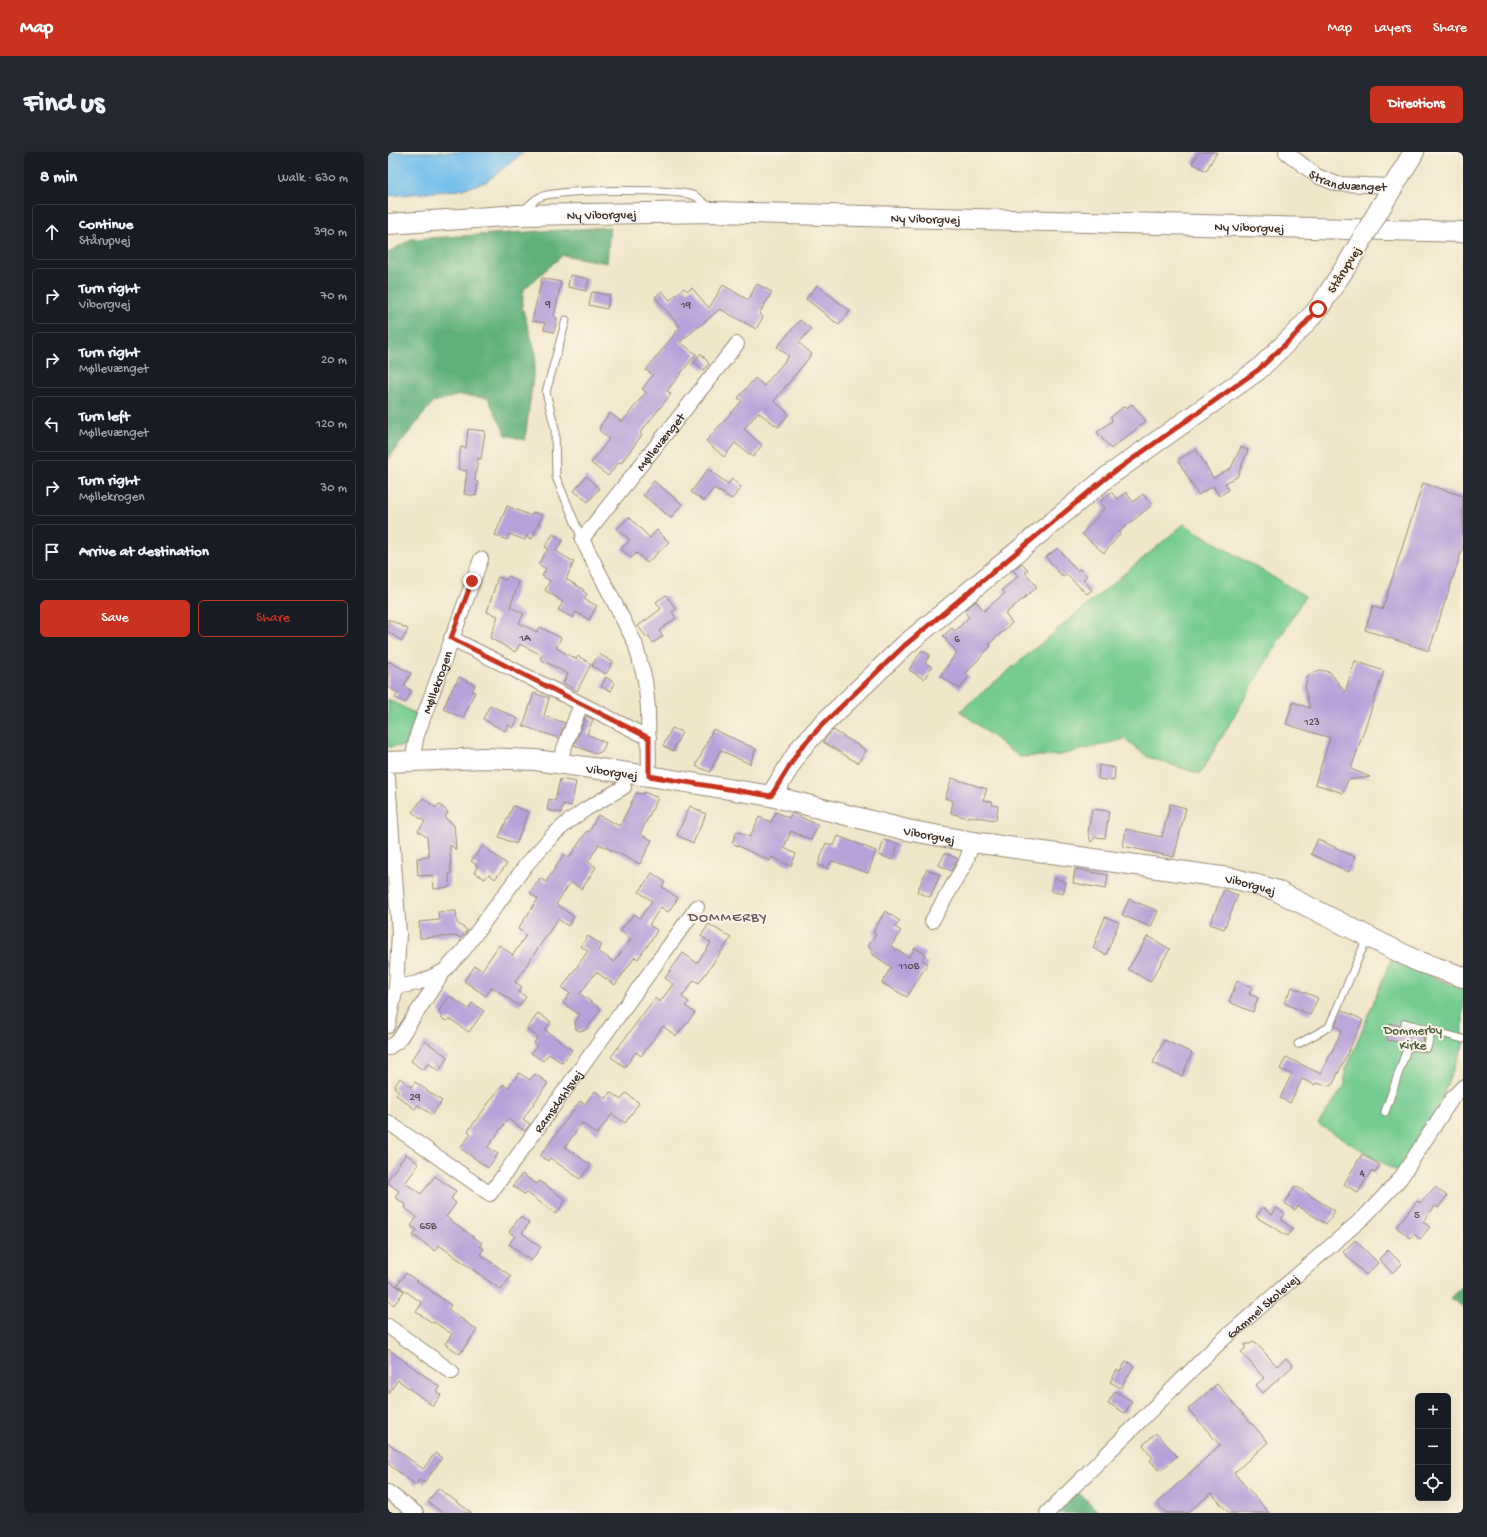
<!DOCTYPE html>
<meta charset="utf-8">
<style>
:root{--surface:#171b24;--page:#242831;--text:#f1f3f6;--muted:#9ea1a6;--line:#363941;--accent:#c8321e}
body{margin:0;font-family:"Gochi Hand",sans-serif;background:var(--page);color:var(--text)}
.controls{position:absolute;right:12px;bottom:12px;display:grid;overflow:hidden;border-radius:6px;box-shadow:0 4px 16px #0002}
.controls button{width:36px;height:36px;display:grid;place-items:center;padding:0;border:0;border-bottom:1px solid var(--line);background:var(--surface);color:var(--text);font:20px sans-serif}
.stop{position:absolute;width:12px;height:12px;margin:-9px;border:3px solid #c8321e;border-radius:50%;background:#fff}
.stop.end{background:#c8321e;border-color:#fff;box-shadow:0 1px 4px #0008}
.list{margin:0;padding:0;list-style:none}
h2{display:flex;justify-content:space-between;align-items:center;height:52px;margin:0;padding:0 16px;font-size:17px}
h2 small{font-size:13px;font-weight:400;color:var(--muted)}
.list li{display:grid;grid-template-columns:26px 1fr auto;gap:12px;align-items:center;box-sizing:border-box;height:56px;margin:0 8px 8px;padding:0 8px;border:1px solid var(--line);border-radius:6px}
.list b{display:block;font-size:15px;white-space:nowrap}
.list p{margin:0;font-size:13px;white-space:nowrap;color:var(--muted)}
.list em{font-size:13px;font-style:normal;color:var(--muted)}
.actions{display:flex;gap:8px;padding:12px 16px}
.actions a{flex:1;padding:9px 0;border:1px solid var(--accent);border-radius:6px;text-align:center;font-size:14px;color:var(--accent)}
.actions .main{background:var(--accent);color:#fff}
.icon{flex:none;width:22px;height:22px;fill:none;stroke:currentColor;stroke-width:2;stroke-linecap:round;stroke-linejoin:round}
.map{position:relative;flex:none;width:1075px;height:1361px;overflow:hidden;border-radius:6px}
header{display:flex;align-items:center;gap:24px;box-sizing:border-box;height:56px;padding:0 20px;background:var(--accent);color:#fff}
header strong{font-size:19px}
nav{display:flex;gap:22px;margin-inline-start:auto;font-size:14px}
.intro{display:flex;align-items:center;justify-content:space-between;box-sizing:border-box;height:96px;padding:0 24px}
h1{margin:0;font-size:28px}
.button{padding:10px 18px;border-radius:6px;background:var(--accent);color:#fff;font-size:14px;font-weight:700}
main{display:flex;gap:24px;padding:0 24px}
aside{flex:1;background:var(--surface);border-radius:6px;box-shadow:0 4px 16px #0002}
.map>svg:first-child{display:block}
.green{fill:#74cb91;stroke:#587a58}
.forest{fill:#5faf7b;stroke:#4d6c4c}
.water{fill:#72beec;stroke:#567485}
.building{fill:#b7a1d8}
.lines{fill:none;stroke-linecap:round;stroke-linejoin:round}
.lane-casing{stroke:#968874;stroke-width:9}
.street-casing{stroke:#968874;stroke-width:16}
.secondary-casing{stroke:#968874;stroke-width:22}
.lane{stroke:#fff;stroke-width:7}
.street{stroke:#fff;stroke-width:14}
.secondary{stroke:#fff;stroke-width:20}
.secondary-bridge-casing{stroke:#968874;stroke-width:22;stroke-linecap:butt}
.secondary-bridge{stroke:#fff;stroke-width:20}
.route{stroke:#c8321e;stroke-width:5}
.labels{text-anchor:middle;stroke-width:4;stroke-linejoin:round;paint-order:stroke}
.number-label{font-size:11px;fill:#5a484c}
.street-label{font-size:13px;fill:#3b2a1e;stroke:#fcf5e5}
.park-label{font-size:13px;fill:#4c5a40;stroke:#fcf5e5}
.quarter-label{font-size:15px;letter-spacing:1px;fill:#66545f;stroke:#fcf5e5}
</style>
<header>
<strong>Map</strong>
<nav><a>Map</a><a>Layers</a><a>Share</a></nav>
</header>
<div class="intro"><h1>Find us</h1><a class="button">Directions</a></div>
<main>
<aside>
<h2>8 min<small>Walk · 630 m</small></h2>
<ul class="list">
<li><svg class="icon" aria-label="ahead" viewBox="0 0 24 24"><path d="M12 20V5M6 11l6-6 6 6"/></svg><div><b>Continue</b><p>Stårupvej</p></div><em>390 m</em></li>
<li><svg class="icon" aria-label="right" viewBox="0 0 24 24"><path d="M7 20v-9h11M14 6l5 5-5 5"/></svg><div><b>Turn right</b><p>Viborgvej</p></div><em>70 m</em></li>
<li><svg class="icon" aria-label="right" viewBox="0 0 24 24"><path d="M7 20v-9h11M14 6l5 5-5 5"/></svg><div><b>Turn right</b><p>Møllevænget</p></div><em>20 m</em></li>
<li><svg class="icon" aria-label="left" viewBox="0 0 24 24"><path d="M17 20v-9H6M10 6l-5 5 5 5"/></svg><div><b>Turn left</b><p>Møllevænget</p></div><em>120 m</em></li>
<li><svg class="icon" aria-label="right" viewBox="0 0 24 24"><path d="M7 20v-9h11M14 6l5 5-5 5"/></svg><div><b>Turn right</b><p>Møllekrogen</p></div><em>30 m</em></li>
<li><svg class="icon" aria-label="arrive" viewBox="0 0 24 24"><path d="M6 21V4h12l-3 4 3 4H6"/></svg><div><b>Arrive at destination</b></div></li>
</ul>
<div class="actions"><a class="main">Save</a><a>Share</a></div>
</aside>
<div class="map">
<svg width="1075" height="1361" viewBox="0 0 1075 1361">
<rect width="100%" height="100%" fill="#fcf5e5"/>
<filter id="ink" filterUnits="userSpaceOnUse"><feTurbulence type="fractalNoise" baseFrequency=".025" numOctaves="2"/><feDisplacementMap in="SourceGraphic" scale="8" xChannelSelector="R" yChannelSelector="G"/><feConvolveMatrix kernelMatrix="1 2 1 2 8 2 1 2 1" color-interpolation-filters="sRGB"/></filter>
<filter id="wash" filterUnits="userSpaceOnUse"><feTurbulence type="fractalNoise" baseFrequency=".012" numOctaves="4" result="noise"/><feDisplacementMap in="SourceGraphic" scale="16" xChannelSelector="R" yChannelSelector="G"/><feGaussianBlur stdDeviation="0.9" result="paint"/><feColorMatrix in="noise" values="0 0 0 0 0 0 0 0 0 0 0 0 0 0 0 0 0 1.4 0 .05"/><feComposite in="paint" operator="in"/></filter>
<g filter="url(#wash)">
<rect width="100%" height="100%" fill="#f0e7ca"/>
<!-- green -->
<g class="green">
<polygon points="796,372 917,444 812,622 760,605 737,587 673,603 631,605 572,559"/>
<polygon points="0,547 28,562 18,594 0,595"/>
<polygon points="1003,808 1075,837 1075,894 1044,968 1010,1020 930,972 957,933 957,919"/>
</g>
<!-- forest -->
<g class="forest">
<polygon points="222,75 219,111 175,103 136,137 134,155 148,202 137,288 118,283 100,246 72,243 45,250 0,307 0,101 23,87"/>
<polygon points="1075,1135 1075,1155 1062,1146"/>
<polygon points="689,1339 712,1361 667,1361"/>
</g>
<!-- water -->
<polygon class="water" points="0,0 136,0 98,30 71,38 0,44"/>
<g id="blocks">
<!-- building -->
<g class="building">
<polygon points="811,0 829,0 818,19 804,11"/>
<polygon points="182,123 201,127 198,139 180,135"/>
<polygon points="154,126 173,130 166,165 169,166 166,180 156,178 157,171 144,169"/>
<polygon points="369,132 384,140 371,162 375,165 368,177 332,157 292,190 308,202 279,239 283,242 252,281 254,283 233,311 231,310 220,324 203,311 221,287 211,278 213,273 222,261 234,270 258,240 254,237 265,223 258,218 292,175 267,145 274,139 282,148 296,136 300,139 304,136 321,156 335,133 360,148"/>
<polygon points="429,133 462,159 451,173 418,147"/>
<polygon points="204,140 222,143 219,157 201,153"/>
<polygon points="412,168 423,177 411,191 424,202 386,249 401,262 390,275 370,260 356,277 374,293 365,305 347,291 336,305 318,289 354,249 350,246 367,226 376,234 401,204 389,195"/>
<polygon points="313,201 321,212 316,218 306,210"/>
<polygon points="744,252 758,269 723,297 709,280 724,269 723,265 735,255 738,256"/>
<polygon points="80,277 97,279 93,307 90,306 87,329 90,330 88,344 76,342 79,319 70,317 73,295 78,296"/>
<polygon points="853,295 860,298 849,325 837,331 841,338 831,344 825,334 810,343 790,308 808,297 825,326 843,316"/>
<polygon points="320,317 340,332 344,327 353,335 344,347 326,336 316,349 303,340"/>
<polygon points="198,324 211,337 200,350 186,339"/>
<polygon points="266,329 294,352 283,366 255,343"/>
<polygon points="1035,331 1075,344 1075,395 1041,499 977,478 985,454 994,458"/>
<polygon points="723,340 729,347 738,340 745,350 755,342 764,353 731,380 733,381 716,401 694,382 717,356 712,350"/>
<polygon points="119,354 143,364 145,360 154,363 144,387 138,384 137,388 121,382 119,388 107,383"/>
<polygon points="241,365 262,386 269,378 281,390 259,411 249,401 243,406 233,397 242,388 229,377"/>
<polygon points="165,382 175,388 168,399 186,410 178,427 196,438 195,439 199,442 196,447 209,454 201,468 188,460 185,466 170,458 175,450 157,438 162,429 154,424 158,417 150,412 160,397 157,395"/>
<polygon points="670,396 689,419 692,417 699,424 695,427 704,438 699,442 678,422 675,425 670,420 658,405"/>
<polygon points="634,411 640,418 637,420 649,435 617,462 624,471 601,492 603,494 577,522 581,524 572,537 552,524 569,500 558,489 559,488 555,484 564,476 567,479 581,465 576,459 588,449 596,459 617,441 614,438 630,424 625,418"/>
<polygon points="120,424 131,430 122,455 136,462 131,471 149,480 152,475 173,486 168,496 188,507 190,504 203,512 189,539 175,531 180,522 152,507 154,503 132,492 127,500 102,486 110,464 99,460 110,425 118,428"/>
<polygon points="278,443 288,457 284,460 288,466 271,479 275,484 265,491 261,484 259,486 250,474 273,457 268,450"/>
<polygon points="0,467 20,477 14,489 0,480"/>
<polygon points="534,498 542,503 537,511 544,515 536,527 521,518"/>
<polygon points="211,502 225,510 218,522 204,514"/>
<polygon points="0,509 23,521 16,534 24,539 17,551 7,546 10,541 0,535"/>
<polygon points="967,509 996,519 963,617 982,625 960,628 955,641 927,632 942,586 898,572 905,550 922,556 917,537 919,526 922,522 932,518 942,520 957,540"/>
<polygon points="71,525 87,533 84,539 87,540 75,566 55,557 67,531 68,532"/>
<polygon points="218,525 227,531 223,539 213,535"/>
<polygon points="146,541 161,546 156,564 177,571 171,586 135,574"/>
<polygon points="102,553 130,567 125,576 120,573 117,579 95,567"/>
<polygon points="198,564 205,567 199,582 218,591 214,599 208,602 186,593"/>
<polygon points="284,576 294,580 285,599 275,594"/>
<polygon points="325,577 368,597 362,612 332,598 322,620 308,614"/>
<polygon points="445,578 478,598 470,611 435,590"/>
<polygon points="711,613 727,616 726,629 710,627"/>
<polygon points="564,626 599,637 595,648 605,650 604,653 610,654 608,668 580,664 579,666 563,661 565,649 557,646"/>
<polygon points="172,627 188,630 183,654 175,652 173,661 159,658 161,647 167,649"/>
<polygon points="256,640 270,646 252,682 264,688 252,712 211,692 200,710 208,715 194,737 183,730 168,752 186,765 180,774 170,767 127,830 134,835 131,840 138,845 131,854 104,835 98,844 76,829 87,814 94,818 111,793 125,803 138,783 130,777 150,747 142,741 152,726 158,730 176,702 181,706 199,679 201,680 210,663 232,674 248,641 255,642"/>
<polygon points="35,646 48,656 51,652 60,660 57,666 66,673 68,698 62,693 63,722 61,722 62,735 46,737 45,723 30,724 29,706 41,705 39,685 30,679 37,670 24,660"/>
<polygon points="782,652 798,656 786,705 735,694 738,677 774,685"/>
<polygon points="125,654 141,660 128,692 111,685"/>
<polygon points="302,654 318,662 305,691 289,683"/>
<polygon points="704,657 721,659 717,686 708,685 703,690 700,680"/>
<polygon points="388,660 401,666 404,661 430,673 423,688 403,679 396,696 408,702 403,714 384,705 382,709 344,691 349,679 362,685 371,665 383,670"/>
<polygon points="450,684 488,699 480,721 445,709 443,710 440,717 430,713 438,691 446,694"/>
<polygon points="930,687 967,705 961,720 923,702"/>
<polygon points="496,688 510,692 505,708 491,703"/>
<polygon points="95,694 119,712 107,727 101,722 97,727 86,720 90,714 83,709"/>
<polygon points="557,701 570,707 563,719 551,713"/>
<polygon points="539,717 552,723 542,745 529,740"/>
<polygon points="687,717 720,723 718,737 685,731"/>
<polygon points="264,721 277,730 274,735 290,746 280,760 273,755 261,773 269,778 266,784 250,807 247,805 227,833 208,820 192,842 213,857 198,878 191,879 188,877 187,870 192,863 175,851 182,841 174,836 200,799 193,794 200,784 214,793 210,799 226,810 243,787 232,779 246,762 252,766 264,749 251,740"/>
<polygon points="667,726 678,730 675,742 663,739"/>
<polygon points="836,738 850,743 836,777 822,772"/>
<polygon points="741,747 770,759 763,775 734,763"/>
<polygon points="68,759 69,771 79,778 73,786 69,784 32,786 31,770 51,768 50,760"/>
<polygon points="497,759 512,769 507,775 513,779 503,794 521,805 527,796 538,802 534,808 540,811 519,845 494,831 503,815 483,801 485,798 480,794 488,782 485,780"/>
<polygon points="717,765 731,770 718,803 705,796"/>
<polygon points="321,772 343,786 311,831 306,828 294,845 301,850 297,854 307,861 288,884 275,874 253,904 248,900 237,915 223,905 267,846 272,850 285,832 277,826 295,801 309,811 323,791 313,784"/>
<polygon points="760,784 782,797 762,830 740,817"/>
<polygon points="849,829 864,835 861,842 870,846 865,860 841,850"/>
<polygon points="904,835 930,846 922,863 896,851"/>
<polygon points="61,844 81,857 84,851 96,859 81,880 62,867 58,869 53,866 53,861 51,859"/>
<polygon points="954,858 975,868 945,932 941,934 928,931 927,933 914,927 902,951 892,946 904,922 892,917 898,905 933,922 954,878 947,874"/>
<polygon points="150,861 163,870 157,878 184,898 174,911 161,902 155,909 143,901 149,893 146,891 150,885 139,877"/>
<polygon points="1002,871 1036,881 1035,891 1020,889 1016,891 999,888"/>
<polygon points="776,888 804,901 794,924 765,911"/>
<polygon points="37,889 60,905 51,919 40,911 35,918 23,909"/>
<polygon points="131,921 142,928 147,922 160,931 135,967 142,972 137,979 120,967 100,995 110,1002 100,1016 72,996 83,982 80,979 105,945 115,932 120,936"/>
<polygon points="12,926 23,935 27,930 54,949 44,963 30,953 27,957 8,943 11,939 6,935"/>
<polygon points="207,939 218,947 222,940 233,948 238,941 251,951 237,971 224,962 209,982 194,971 177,995 203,1013 192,1027 162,1006 160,1009 152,1004 192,949 197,952"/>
<polygon points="18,1002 31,1012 17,1031 33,1042 47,1024 68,1039 63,1047 68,1051 58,1065 94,1091 92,1094 96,1097 92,1102 123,1124 113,1138 51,1093 47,1099 25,1083 29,1078 23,1074 29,1065 17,1056 18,1053 7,1045 11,1039 0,1031 0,1027"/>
<polygon points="974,1002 992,1013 987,1021 983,1019 970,1041 956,1032"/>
<polygon points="134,1022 149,1032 151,1029 156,1032 178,1048 168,1062 138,1040 136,1042 125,1034"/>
<polygon points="907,1034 947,1059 938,1072 910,1054 907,1058 897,1051"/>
<polygon points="1047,1035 1059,1044 1050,1056 1047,1054 1035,1070 1042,1075 1032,1087 1026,1082 1022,1086 1008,1075 1029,1049 1032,1051"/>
<polygon points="875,1055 884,1063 889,1056 897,1062 893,1068 905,1077 900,1084 868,1065"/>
<polygon points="132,1065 141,1071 134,1081 153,1095 143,1109 121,1092 127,1084 121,1080"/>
<polygon points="967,1088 990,1111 978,1123 955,1100"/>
<polygon points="1000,1098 1014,1112 1004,1121 991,1107"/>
<polygon points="18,1121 63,1153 60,1157 89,1178 72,1202 57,1192 64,1182 46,1170 45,1171 28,1160 34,1151 9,1133"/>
<polygon points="0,1128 16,1139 6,1153 0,1148"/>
<polygon points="866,1189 889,1214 898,1206 905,1214 875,1241 868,1233 876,1226 853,1200 857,1197 857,1192 862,1192"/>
<polygon points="0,1197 52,1235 49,1240 53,1243 45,1254 10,1228 0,1242"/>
<polygon points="738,1209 746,1214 733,1236 722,1230 729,1218 732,1220"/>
<polygon points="829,1232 880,1290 846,1321 881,1361 841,1361 823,1341 800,1361 778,1361 769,1351 832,1293 800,1257"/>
<polygon points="727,1239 744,1249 737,1261 720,1251"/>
<polygon points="768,1281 789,1304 773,1318 771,1316 770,1318 762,1308 765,1306 755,1293"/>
<polygon points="0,1291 35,1317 47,1301 54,1306 36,1331 31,1328 28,1333 0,1312"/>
<polygon points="50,1336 84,1361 55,1361 40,1350"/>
</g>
</g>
</g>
<g filter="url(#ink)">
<use href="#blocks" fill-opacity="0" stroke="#968874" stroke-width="1"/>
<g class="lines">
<!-- lane casing -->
<g class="lane-casing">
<g id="lane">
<path d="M136,58C141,54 146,47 152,45C170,37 290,36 307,44C312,47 317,52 322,55"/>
<polyline points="178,168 158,240 167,277 168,325 194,387"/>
<polyline points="1017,871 1075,887"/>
<polyline points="910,892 941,875 979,786"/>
<polyline points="997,960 1020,894 1039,896 1042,885 1040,877"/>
</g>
</g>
<!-- street casing -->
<g class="street-casing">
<g id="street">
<path id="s1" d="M898,0L929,24L949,32L1005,34"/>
<polyline points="63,486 261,586"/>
<path id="s2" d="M24,609L29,583L93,407"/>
<polyline points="170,612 193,552"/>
<path id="s3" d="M261,624L260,556L257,528L247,491L194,387L349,192"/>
<polyline points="0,627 11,781 8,835 0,874"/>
<polyline points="544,769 577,712 585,690"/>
<polyline points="8,835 30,831 56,819"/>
<polyline points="0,896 10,889 56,819 75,799 138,713 164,684 181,669 198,657 236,635"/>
<path id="s4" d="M0,970L102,1042L309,755"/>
<polyline points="0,1174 64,1220"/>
<polyline points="0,1340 28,1361"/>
<path id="s5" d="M659,1361L832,1190L976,1065L1012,1027L1065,945L1075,935"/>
</g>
</g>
<!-- secondary casing -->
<g class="secondary-casing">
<g id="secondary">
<polyline points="997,48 1026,0"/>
<path id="s6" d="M0,72L130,63L327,60L1075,80"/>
<path id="s7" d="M0,610L96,606L147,608L261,624L383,644L519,678L585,690L848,727L887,738L1029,809L1075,825"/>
<polyline points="383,644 412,597 433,574 516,494 719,325 870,218 912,177 930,157 959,113"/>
</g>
</g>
<!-- lane -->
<use href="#lane" class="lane"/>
<!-- street -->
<use href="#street" class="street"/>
<!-- secondary -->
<use href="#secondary" class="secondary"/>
<!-- secondary-bridge casing -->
<g class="secondary-bridge-casing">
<polyline id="secondary-bridge" points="959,113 997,48"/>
</g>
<!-- secondary-bridge -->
<use href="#secondary-bridge" class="secondary-bridge"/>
</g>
</g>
<g class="lines" filter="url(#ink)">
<!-- route -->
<polyline class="route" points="84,429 63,486 261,586 261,624 383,644 412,597 433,574 516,494 719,325 870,218 908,182 930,157"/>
</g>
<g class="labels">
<!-- number labels -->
<g class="number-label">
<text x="160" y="155">9</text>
<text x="298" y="156">19</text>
<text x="137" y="489">1A</text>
<text x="569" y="490">6</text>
<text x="924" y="573">123</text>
<text x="521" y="817">110B</text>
<text x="27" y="948">29</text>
<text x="974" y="1024">4</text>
<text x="1029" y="1066">5</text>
<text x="40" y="1077">65B</text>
</g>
<!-- street labels -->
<g class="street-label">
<text dy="5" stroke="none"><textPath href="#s1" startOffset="71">Strandvænget</textPath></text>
<text dy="5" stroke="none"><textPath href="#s6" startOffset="214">Ny Viborgvej</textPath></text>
<text dy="5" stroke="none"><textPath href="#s6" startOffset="538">Ny Viborgvej</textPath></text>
<text dy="5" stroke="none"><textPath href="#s6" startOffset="862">Ny Viborgvej</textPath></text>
<text transform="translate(955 117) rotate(-58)" y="5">Stårupvej</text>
<text dy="5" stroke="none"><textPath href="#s3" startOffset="376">Møllevænget</textPath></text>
<text dy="5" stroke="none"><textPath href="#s2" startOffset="83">Møllekrogen</textPath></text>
<text dy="5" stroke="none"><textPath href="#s7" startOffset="225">Viborgvej</textPath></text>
<text dy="5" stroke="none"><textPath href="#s7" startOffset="549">Viborgvej</textPath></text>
<text dy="5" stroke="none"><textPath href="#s7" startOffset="874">Viborgvej</textPath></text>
<text dy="5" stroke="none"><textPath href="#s4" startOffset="240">Ramsdahlsvej</textPath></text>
<text dy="5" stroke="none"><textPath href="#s5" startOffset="299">Gammel Skolevej</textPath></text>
</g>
<!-- park labels -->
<g class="park-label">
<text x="1025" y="882">Dommerby<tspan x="1025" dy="15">Kirke</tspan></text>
</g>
<!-- quarter labels -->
<g class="quarter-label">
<text x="340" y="769">DOMMERBY</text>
</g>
</g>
</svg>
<div class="controls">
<button>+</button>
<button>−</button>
<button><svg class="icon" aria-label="locate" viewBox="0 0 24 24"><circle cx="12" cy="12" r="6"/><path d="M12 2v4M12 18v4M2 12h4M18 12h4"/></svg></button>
</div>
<div class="stop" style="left:930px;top:157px"></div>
<div class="stop end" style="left:84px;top:429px"></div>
</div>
</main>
